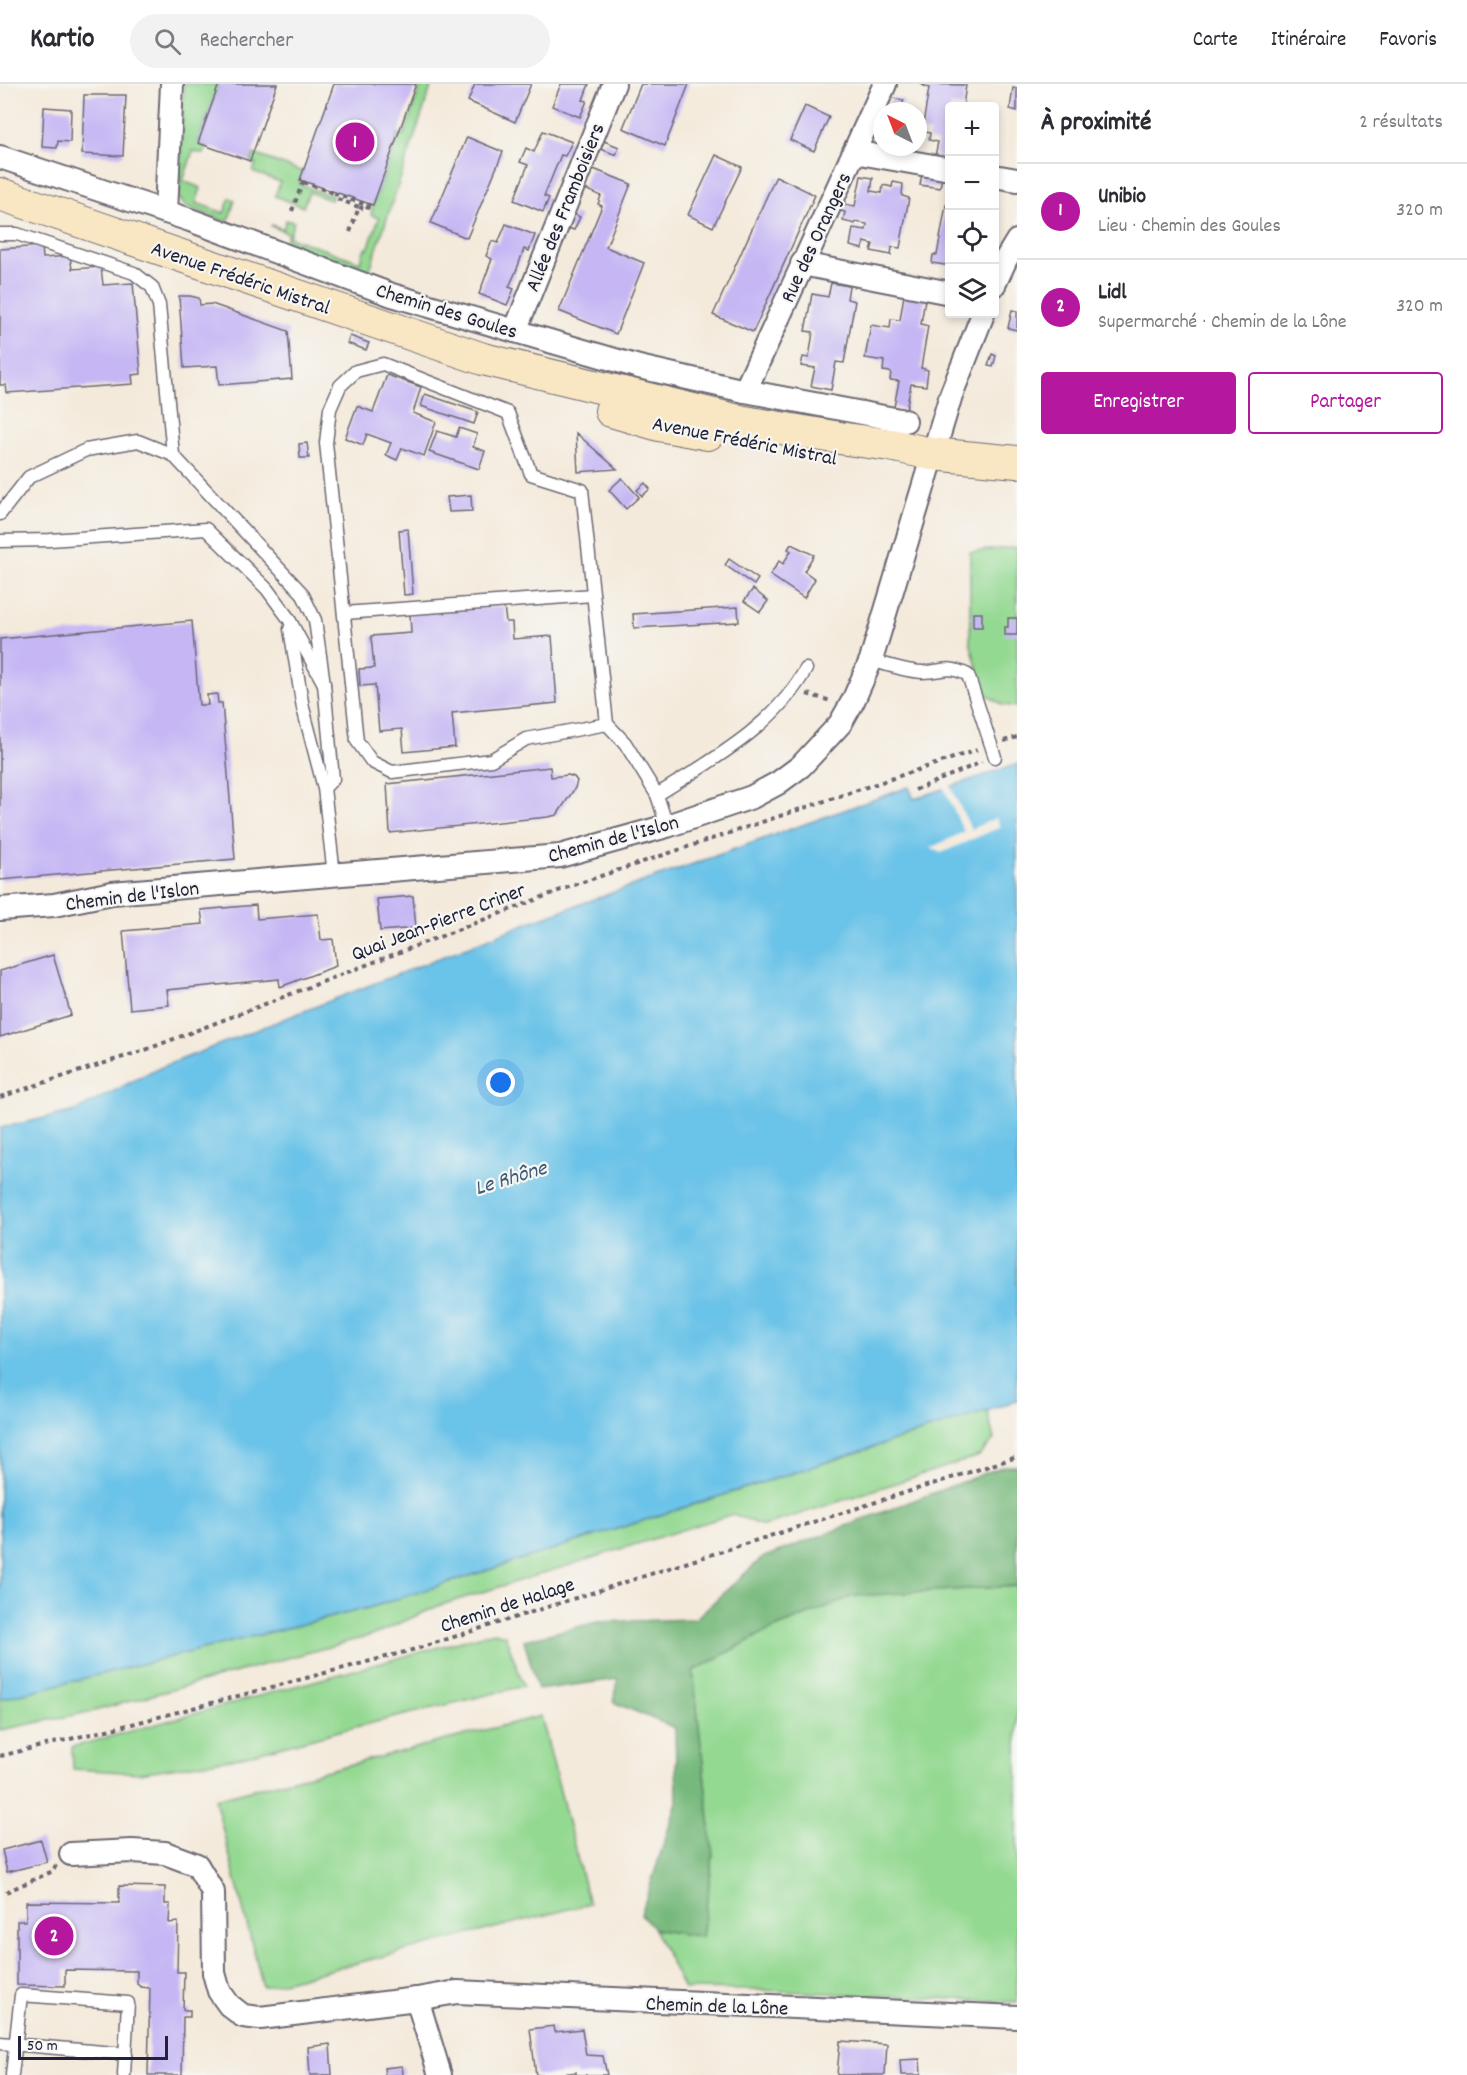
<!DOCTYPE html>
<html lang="fr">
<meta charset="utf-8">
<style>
:root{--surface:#fff;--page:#f2f2f3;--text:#2b2b33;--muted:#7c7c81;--line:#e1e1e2;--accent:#b5179e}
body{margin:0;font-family:Dekko,sans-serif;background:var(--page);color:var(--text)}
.controls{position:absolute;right:18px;top:18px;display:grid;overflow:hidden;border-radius:6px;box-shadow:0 3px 9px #0003}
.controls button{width:54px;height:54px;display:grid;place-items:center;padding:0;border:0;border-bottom:2px solid var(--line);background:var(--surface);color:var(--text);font:30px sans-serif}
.compass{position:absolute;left:873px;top:18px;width:54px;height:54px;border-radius:50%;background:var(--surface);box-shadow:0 3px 9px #0003;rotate:318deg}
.scale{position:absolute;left:18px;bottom:15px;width:150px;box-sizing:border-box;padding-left:6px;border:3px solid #22223b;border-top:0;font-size:16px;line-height:21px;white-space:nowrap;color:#22223b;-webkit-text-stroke:4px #f6f6f2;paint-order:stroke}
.you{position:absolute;left:501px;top:999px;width:21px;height:21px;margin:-15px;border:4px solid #fff;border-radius:50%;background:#1a73e8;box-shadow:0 0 0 9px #1a73e833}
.badge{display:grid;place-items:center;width:39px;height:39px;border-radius:50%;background:var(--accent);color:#fff;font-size:20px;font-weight:700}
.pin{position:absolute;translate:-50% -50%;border:3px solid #fff;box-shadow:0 2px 6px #0006}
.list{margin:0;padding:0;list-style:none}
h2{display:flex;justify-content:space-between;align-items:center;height:78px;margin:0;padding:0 24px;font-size:26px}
h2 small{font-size:20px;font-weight:400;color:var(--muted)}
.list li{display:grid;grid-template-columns:39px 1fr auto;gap:18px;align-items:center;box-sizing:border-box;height:96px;padding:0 24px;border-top:2px solid var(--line)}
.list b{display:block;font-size:22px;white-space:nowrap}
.list p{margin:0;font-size:20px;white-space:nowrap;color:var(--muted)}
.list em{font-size:20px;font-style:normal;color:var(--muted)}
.actions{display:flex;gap:12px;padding:18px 24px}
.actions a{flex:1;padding:14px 0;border:2px solid var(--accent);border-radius:6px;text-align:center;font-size:21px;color:var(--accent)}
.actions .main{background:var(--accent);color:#fff}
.icon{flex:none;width:33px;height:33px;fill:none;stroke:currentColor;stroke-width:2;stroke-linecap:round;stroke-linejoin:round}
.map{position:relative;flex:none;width:1017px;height:1991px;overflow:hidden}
header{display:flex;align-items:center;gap:36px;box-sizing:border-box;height:84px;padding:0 30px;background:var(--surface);border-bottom:2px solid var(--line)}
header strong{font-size:28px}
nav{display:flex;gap:33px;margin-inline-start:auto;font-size:21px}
.search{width:420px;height:54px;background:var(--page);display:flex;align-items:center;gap:15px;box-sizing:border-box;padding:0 21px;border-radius:33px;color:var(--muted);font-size:22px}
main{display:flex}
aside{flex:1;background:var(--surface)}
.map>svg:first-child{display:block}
.green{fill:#94d992;stroke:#5b7e66;stroke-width:1.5}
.forest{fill:#77b97c;stroke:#4c6e5c;stroke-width:1.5}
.water{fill:#6ac3e8;stroke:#467292;stroke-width:1.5}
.pier{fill:#f4eadb}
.building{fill:#c6b7f4}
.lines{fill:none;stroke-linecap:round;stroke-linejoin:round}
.lane-casing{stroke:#6c6873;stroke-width:15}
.street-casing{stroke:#6c6873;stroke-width:26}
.secondary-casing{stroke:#6c6873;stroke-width:34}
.path{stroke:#6c6873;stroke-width:4;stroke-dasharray:4.5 4.5;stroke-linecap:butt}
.lane{stroke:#fff;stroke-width:12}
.street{stroke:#fff;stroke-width:22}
.secondary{stroke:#f9e7c3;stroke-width:32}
.labels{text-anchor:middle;stroke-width:4.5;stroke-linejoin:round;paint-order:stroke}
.street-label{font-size:21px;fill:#22223b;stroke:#f6f6f2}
.water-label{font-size:22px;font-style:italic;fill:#3b5a78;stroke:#f6f6f2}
</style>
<header>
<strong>Kartio</strong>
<div class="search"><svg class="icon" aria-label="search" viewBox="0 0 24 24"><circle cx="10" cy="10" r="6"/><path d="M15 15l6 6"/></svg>Rechercher</div>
<nav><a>Carte</a><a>Itinéraire</a><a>Favoris</a></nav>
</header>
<main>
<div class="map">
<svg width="1017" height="1991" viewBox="0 0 1017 1991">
<rect width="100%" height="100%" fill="#f6f6f2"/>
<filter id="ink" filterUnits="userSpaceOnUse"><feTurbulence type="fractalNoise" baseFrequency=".0167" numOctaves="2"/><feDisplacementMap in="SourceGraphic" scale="12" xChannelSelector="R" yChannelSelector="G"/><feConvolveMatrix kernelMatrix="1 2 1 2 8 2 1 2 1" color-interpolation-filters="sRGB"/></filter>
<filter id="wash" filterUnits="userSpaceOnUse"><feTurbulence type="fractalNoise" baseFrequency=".008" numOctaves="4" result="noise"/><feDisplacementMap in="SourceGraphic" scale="24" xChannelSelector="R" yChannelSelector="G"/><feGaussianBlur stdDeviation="1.35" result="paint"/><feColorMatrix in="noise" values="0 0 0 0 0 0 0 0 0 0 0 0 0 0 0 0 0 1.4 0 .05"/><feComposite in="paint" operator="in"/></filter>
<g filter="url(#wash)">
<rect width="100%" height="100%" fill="#f4eadb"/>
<!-- green -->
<g class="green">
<polygon points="184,0 219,0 198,58 207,62 204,70 193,67 183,97 201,104 196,119 224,129 230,114 235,116 228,138 185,122 179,114"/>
<polygon points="421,0 432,0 368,191 284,160 288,149 271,142 272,141 283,145 286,136 294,138 289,153 360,178 365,164 368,165 379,134 371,131 373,121 399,50 404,51"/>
<polygon points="254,70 303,88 299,100 333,112 331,116 309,108 303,123 275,112 280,98 253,88 256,80 251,78"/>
<polygon points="1017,463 1017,623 1003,621 985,610 970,558 970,468"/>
<polygon points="987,1327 994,1355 979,1372 763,1442 733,1430 438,1522 376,1550 94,1627 0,1646 0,1615 372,1523"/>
<polygon points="1017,1502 1017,1918 758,1906 684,1905 654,1845 702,1853 713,1772 693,1587 763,1549 853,1512"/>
<polygon points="494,1548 505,1551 524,1602 343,1646 238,1674 139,1689 73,1685 72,1663"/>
<polygon points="541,1632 589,1820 263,1903 215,1715"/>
</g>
<!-- forest -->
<polygon class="forest" points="1004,1382 1017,1382 1017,1502 853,1512 763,1549 693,1587 713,1772 702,1853 654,1845 641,1830 677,1718 675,1644 613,1618 618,1595 538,1606 524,1556 597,1538 695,1535 762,1474"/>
<!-- water -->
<polygon class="water" points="1017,680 1017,1316 987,1327 372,1523 0,1615 0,1044 76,1027 152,987 530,838 909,703 914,715"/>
<!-- pier -->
<polygon class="pier" points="949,700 971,745 996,734 1000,743 941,769 930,764 964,748 943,702"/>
<g id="blocks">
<!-- building -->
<g class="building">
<polygon points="219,0 277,0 250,77 198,59"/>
<polygon points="334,0 416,0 373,121 300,96"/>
<polygon points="475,0 531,0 515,38 468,17"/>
<polygon points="561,0 589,0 583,16 587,17 580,33 552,22"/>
<polygon points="641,0 689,0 665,62 623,44"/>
<polygon points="920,0 966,1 963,22 950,22 950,54 946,73 935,72 938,58 929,56 930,49 922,47 929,4"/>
<polygon points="1013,4 1017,5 1017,27 1010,25"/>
<polygon points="84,11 126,11 123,72 82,70"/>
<polygon points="892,14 904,16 899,27 886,27"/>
<polygon points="805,22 829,33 814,67 790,56"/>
<polygon points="44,23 71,25 70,58 58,57 57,64 42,63"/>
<polygon points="543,47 572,58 565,72 561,71 544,112 549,114 543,128 514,116 528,81 520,78 526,64 534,68"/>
<polygon points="467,53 503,68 467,154 431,139"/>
<polygon points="604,57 619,63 616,71 601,65"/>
<polygon points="716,71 742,83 713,143 688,131"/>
<polygon points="591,84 631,100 606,163 644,179 616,250 559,227 602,122 598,120 601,112 583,104"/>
<polygon points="923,84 943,88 940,104 920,101"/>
<polygon points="776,92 815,111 753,248 713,231"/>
<polygon points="861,92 873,94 871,107 882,109 883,101 892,103 893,98 903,100 902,112 909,114 900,164 892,163 891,171 871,167 873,160 864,158 863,165 850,162 853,144 866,146 867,140 856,138 855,140 843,137 845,128 840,127 843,120 855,122"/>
<polygon points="946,121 950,121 950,181 945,181 932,179 933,171 937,171"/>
<polygon points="574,130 580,133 574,146 568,144"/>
<polygon points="506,140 535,151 529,167 524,165 517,185 509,203 514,205 507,221 479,210 492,175 486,172 492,157 498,159"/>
<polygon points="42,162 43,174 70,172 72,185 101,183 103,201 133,199 141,290 132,291 133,300 7,309 6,301 0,301 0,165"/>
<polygon points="831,199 849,202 847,215 855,217 844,279 836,278 831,306 811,302 815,284 801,282 803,273 809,274 813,248 805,247 812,210 828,213"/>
<polygon points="904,211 925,215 921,240 928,242 921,284 928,286 926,302 911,300 906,326 894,323 899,297 890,296 891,288 883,287 884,277 865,274 871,241 890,244 891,235 900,236"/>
<polygon points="179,212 190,212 199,214 200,221 212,220 288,247 292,295 219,301 217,282 184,284"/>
<polygon points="1012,226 1017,227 1017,246 1008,244"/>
<polygon points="350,252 369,259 366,266 347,259"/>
<polygon points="992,270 996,272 993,283 988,282"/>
<polygon points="387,291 421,303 413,329 436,338 424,372 402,364 397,376 386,371 391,359 367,350 363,361 345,354 357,322 373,328"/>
<polygon points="425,310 478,328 474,340 421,322"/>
<polygon points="459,344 477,350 473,363 485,367 479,385 429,368 437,347 456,353"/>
<polygon points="576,349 617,385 578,388"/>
<polygon points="307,359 309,374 300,374 299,360"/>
<polygon points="622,394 639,413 626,425 609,406"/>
<polygon points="645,399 650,405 642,412 637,406"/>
<polygon points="471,411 472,427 449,428 447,413"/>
<polygon points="408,445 413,510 404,511 399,446"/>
<polygon points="791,460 814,471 804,487 815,495 804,514 770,491 779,477 783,480 791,467 788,465"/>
<polygon points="729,475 758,495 754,501 725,481"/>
<polygon points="753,505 768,517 760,528 744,517"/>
<polygon points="504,522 506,538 512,538 513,555 552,552 557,619 452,629 455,663 404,668 402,645 379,647 375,601 360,602 359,585 374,584 371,552 411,549 410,530"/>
<polygon points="738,523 739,538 634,544 633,530"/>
<rect x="973" y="529" width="9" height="14"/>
<polygon points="1008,534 1017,534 1017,551 1005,551 1005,543 1008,543"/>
<polygon points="192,537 199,621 208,621 207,611 217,610 218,619 222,619 235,775 0,796 0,555"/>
<polygon points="550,683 551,693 568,691 574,693 577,697 575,704 557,731 548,733 390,749 387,700"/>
<polygon points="413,812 416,844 380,847 377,815"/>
<polygon points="256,821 257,835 318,830 321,856 333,855 336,882 280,903 279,895 167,906 169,921 130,925 123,847 203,840 201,826"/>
<polygon points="53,871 71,931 0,953 0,887"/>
<polygon points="41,1756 47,1778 7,1788 2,1766"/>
<polygon points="119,1802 165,1803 165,1820 170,1820 169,1839 178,1838 177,1888 184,1888 183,1926 190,1926 190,1933 183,1933 182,1991 148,1991 150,1904 141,1903 137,1900 137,1887 65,1886 65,1902 17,1901 17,1837 26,1837 26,1818 119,1819"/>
<polygon points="554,1942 555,1948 582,1945 586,1971 603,1972 607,1991 576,1991 576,1988 555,1991 536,1991 530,1945"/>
<polygon points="840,1957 887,1960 885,1991 837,1991"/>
<polygon points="330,1960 332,1991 310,1991 308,1963"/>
<polygon points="920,1975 921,1991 901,1991 900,1976"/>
<polygon points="402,1982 403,1991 385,1991 384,1984"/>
</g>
</g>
</g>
<g filter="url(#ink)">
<use href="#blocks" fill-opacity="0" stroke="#6c6873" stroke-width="1.5"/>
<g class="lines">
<!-- lane casing -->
<g class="lane-casing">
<g id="lane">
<polyline points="0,150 17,150 134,189 152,203 159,221 173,371 302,509 315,536 324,600"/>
<polyline points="0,430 29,393 86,366 138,357 173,371"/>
<polyline points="0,457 50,456 206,445 267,505 289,535 324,600 333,695 324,704"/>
<polyline points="344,529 593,511"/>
<polyline points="290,545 303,624 324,704 334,791"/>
<path d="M871,576C887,581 905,587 922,588C944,588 946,580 968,591L995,673"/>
<polyline points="607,640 526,655 491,676 392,688 372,678 357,657 326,359 330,325 340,302 356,287 383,280 508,329 531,390 582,406 607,640 625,659 657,711 667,742"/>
<path d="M657,711C712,676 774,643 806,585"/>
<polyline points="0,1959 126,1970"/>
<polyline points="12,1991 21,1911 128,1919 124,1991"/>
</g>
</g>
<!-- street casing -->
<g class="street-casing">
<g id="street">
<polyline points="854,68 950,85"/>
<polyline points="0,73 190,136 392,211 515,247 639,283 745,307 905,337"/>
<polyline points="994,92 1017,96"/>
<polyline points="166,128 172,0"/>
<polyline points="802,180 950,209"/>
<polyline points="994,201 1006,175 1017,157"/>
<polyline points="515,247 614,0"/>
<polyline points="745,307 885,0"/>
<polyline points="0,825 54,821 112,809 560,772 667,742 752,713 778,699 801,682 840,640 853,617 871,576 951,311 983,230"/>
<polyline points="71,1770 132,1767 165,1769 197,1781 213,1808 214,1889 219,1907 229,1921 243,1932 260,1934 417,1915 457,1908 1017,1933"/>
<polyline points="417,1915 440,1991"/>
</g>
</g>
<!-- secondary casing -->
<g class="secondary-casing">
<g id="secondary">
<polyline points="0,110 483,275 739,337 846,355 890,361 932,370 1017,378"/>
<polyline points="611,327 659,341 708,350"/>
</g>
</g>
<!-- path -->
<g class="path">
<polyline points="303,98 336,110"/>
<polyline points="359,123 367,126 368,122"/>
<polyline points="292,127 303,97"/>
<polyline points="350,148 359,123 335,114 336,110 368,122 369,120"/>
<polyline points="807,610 831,617"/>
<polyline points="1004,657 1017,653"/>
<polyline points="915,706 982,678"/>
<polyline points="0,1013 148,965 574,801 977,666"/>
<polyline points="0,1672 132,1640 416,1565 1017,1373"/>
<polyline points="6,1808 53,1787 56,1781"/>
</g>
<!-- lane -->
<use href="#lane" class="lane"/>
<!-- street -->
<use href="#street" class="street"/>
<!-- secondary -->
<use href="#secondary" class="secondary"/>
</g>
</g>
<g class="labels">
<!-- street labels -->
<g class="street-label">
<text transform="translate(564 123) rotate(-68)" y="7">Allée des Framboisiers</text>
<text transform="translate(815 153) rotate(-65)" y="7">Rue des Orangers</text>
<text transform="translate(241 193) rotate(19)" y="7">Avenue Frédéric Mistral</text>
<text transform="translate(447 226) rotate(17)" y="7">Chemin des Goules</text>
<text transform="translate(745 356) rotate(11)" y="7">Avenue Frédéric Mistral</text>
<text transform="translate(613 754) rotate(-15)" y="7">Chemin de l'Islon</text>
<text transform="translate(132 811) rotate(-7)" y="7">Chemin de l'Islon</text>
<text transform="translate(438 837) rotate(-21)" y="7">Quai Jean-Pierre Criner</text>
<text transform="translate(507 1520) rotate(-18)" y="7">Chemin de Halage</text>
<text transform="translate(717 1921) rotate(2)" y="7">Chemin de la Lône</text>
</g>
<!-- water labels -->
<g class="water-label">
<text transform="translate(510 1092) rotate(-17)" y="8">Le Rhône</text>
</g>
</g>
</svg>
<div class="controls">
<button>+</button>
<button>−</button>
<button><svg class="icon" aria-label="locate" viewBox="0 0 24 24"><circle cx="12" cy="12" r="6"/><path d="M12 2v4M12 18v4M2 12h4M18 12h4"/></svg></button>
<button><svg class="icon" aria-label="layers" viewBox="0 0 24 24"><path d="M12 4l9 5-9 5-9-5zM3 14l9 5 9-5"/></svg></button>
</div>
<svg class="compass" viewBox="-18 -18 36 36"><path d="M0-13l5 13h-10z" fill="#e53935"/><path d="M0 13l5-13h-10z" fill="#7c7c81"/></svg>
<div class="scale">50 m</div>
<div class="you"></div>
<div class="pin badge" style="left:355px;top:58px">1</div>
<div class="pin badge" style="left:54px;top:1852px">2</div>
</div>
<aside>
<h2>À proximité<small>2 résultats</small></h2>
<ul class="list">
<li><span class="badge">1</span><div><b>Unibio</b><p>Lieu · Chemin des Goules</p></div><em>320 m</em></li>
<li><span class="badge">2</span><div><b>Lidl</b><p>Supermarché · Chemin de la Lône</p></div><em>320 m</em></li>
</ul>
<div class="actions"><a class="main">Enregistrer</a><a>Partager</a></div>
</aside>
</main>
